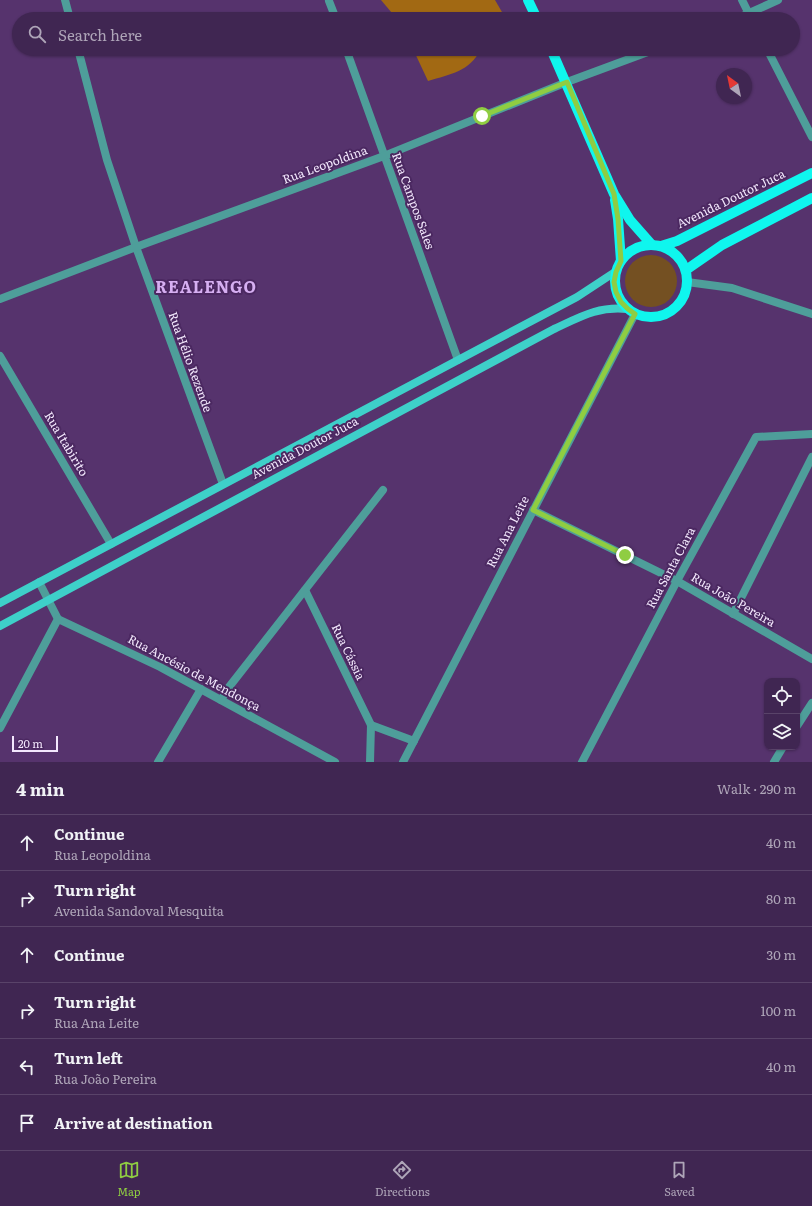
<!DOCTYPE html>
<meta charset="utf-8">
<style>
:root{--surface:#402652;--page:#472e59;--text:#f1f3f6;--muted:#aea5b8;--line:#594369;--accent:#8fcd42}
body{margin:0;font-family:Literata,serif;background:var(--page);color:var(--text)}
.controls{position:absolute;right:12px;bottom:12px;display:grid;overflow:hidden;border-radius:8px;box-shadow:0 1px 3px #0004}
.controls button{width:36px;height:36px;display:grid;place-items:center;padding:0;border:0;border-bottom:1px solid var(--line);background:var(--surface);color:var(--text);font:20px sans-serif}
.compass{position:absolute;left:716px;top:68px;width:36px;height:36px;border-radius:50%;background:var(--surface);box-shadow:0 1px 3px #0004;rotate:327deg}
.scale{position:absolute;left:12px;bottom:10px;width:46px;box-sizing:border-box;padding-left:4px;border:2px solid #f3e8fd;border-top:0;font-size:11px;line-height:14px;white-space:nowrap;color:#f3e8fd;-webkit-text-stroke:3px #4b2861;paint-order:stroke}
.stop{position:absolute;width:12px;height:12px;margin:-9px;border:3px solid #8fcd42;border-radius:50%;background:#fff}
.stop.end{background:#8fcd42;border-color:#fff;box-shadow:0 1px 4px #0008}
.list{margin:0;padding:0;list-style:none}
h2{display:flex;justify-content:space-between;align-items:center;height:52px;margin:0;padding:0 16px;font-size:17px}
h2 small{font-size:13px;font-weight:400;color:var(--muted)}
.list li{display:grid;grid-template-columns:26px 1fr auto;gap:12px;align-items:center;box-sizing:border-box;height:56px;padding:0 16px;border-top:1px solid var(--line)}
.list b{display:block;font-size:15px;white-space:nowrap}
.list p{margin:0;font-size:13px;white-space:nowrap;color:var(--muted)}
.list em{font-size:13px;font-style:normal;color:var(--muted)}
.icon{flex:none;width:22px;height:22px;fill:none;stroke:currentColor;stroke-width:2;stroke-linecap:round;stroke-linejoin:round}
.map{position:relative;flex:none;width:812px;height:762px;overflow:hidden}
.search{position:absolute;background:var(--surface);box-shadow:0 1px 3px #0004;left:12px;right:12px;top:12px;height:44px;display:flex;align-items:center;gap:10px;box-sizing:border-box;padding:0 14px;border-radius:22px;color:var(--muted);font-size:15px}
.sheet{height:388px;background:var(--surface)}
nav{display:flex;justify-content:space-around;align-items:center;box-sizing:border-box;height:56px;border-top:1px solid var(--line);background:var(--surface);font-size:11px;color:var(--muted)}
nav a{display:grid;justify-items:center;gap:2px}
nav .on{color:var(--accent)}
.map>svg:first-child{display:block}
.green{fill:#745022}
.forest{fill:#a26913}
.lines{fill:none;stroke-linecap:round;stroke-linejoin:round}
.minor{stroke:#4e9e9a;stroke-width:8}
.secondary{stroke:#3ed0c9;stroke-width:8}
.primary{stroke:#0ff6ee;stroke-width:10}
.route{stroke:#8fcd42;stroke-width:5}
.labels{text-anchor:middle;stroke-width:4;stroke-linejoin:round;paint-order:stroke}
.street-label{font-size:12px;fill:#f3e8fd;stroke:#4b2861}
.district-label{font-size:16px;font-weight:bold;letter-spacing:1px;fill:#d6aff2;stroke:#4b2861}
</style>
<div class="map">
<svg width="812" height="762" viewBox="0 0 812 762">
<rect width="100%" height="100%" fill="#56336d"/>
<!-- green -->
<circle class="green" cx="651" cy="281" r="26"/>
<!-- forest -->
<g class="forest">
<polygon points="381,0 495,0 506,19 397,19"/>
<path d="M413,49H481C469,72 451,74 428,81Z"/>
</g>
<g class="lines">
<!-- minor -->
<g class="minor">
<polyline points="65,0 70,19"/>
<polyline points="742,0 751,18"/>
<polyline points="329,1 336,19"/>
<polyline points="736,19 778,0"/>
<polyline points="78,49 107,160 136,247 223,484"/>
<polyline points="346,49 458,360"/>
<polyline points="767,49 812,137"/>
<polyline points="687,282 732,288 812,314"/>
<polyline points="0,299 136,247 384,156 567,82 656,49"/>
<polyline points="0,356 111,544"/>
<polyline points="533,510 677,581 812,659"/>
<polyline points="39,582 58,619 160,667 335,762"/>
<polyline points="305,590 371,725 370,762"/>
<polyline points="733,614 812,457"/>
<polyline points="221,700 229,687 383,490"/>
<polyline points="371,725 414,741"/>
<polyline points="797,726 812,703"/>
<polyline points="0,728 58,619"/>
<polyline points="158,762 201,689"/>
<polyline points="403,762 635,314"/>
<polyline points="582,762 677,581 756,437 812,434"/>
<polyline points="774,762 783,747"/>
</g>
<!-- secondary -->
<g class="secondary">
<polyline points="0,603 577,297 615,272"/>
<path d="M0,626L554,329C580,317 598,306 627,309"/>
</g>
<!-- primary -->
<g class="primary">
<polyline points="528,0 537,19"/>
<polyline points="551,49 614,194 630,220 652,245"/>
<polyline points="615,200 618,219 621,261"/>
<circle cx="651" cy="281" r="36"/>
<polyline points="661,246 677,241 812,173"/>
<polyline points="686,270 722,245 812,198"/>
</g>
</g>
<g class="lines">
<!-- route -->
<polyline class="route" points="482,116 567,82 614,194 618,219 621,261 616,272 614,282 616,292 621,302 628,309 635,314 533,510 625,555"/>
</g>
<g class="labels">
<!-- street labels -->
<g class="street-label">
<text transform="translate(325 165) rotate(-20)" y="4">Rua Leopoldina</text>
<text transform="translate(731 199) rotate(-26)" y="4">Avenida Doutor Juca</text>
<text transform="translate(413 201) rotate(70)" y="4">Rua Campos Sales</text>
<text transform="translate(190 362) rotate(70)" y="4">Rua Hélio Rezende</text>
<text transform="translate(66 444) rotate(59)" y="4">Rua Itabirito</text>
<text transform="translate(305 448) rotate(-28)" y="4">Avenida Doutor Juca</text>
<text transform="translate(508 532) rotate(-63)" y="4">Rua Ana Leite</text>
<text transform="translate(671 568) rotate(-62)" y="4">Rua Santa Clara</text>
<text transform="translate(733 600) rotate(30)" y="4">Rua João Pereira</text>
<text transform="translate(348 652) rotate(64)" y="4">Rua Cássia</text>
<text transform="translate(194 673) rotate(28)" y="4">Rua Ancésio de Mendonça</text>
</g>
<!-- district labels -->
<g class="district-label">
<text x="206" y="293">REALENGO</text>
</g>
</g>
</svg>
<div class="controls">
<button><svg class="icon" aria-label="locate" viewBox="0 0 24 24"><circle cx="12" cy="12" r="6"/><path d="M12 2v4M12 18v4M2 12h4M18 12h4"/></svg></button>
<button><svg class="icon" aria-label="layers" viewBox="0 0 24 24"><path d="M12 4l9 5-9 5-9-5zM3 14l9 5 9-5"/></svg></button>
</div>
<svg class="compass" viewBox="-18 -18 36 36"><path d="M0-13l5 13h-10z" fill="#e53935"/><path d="M0 13l5-13h-10z" fill="#aea5b8"/></svg>
<div class="scale">20 m</div>
<div class="stop" style="left:482px;top:116px"></div>
<div class="stop end" style="left:625px;top:555px"></div>
<div class="search"><svg class="icon" aria-label="search" viewBox="0 0 24 24"><circle cx="10" cy="10" r="6"/><path d="M15 15l6 6"/></svg>Search here</div>
</div>
<section class="sheet">
<h2>4 min<small>Walk · 290 m</small></h2>
<ul class="list">
<li><svg class="icon" aria-label="ahead" viewBox="0 0 24 24"><path d="M12 20V5M6 11l6-6 6 6"/></svg><div><b>Continue</b><p>Rua Leopoldina</p></div><em>40 m</em></li>
<li><svg class="icon" aria-label="right" viewBox="0 0 24 24"><path d="M7 20v-9h11M14 6l5 5-5 5"/></svg><div><b>Turn right</b><p>Avenida Sandoval Mesquita</p></div><em>80 m</em></li>
<li><svg class="icon" aria-label="ahead" viewBox="0 0 24 24"><path d="M12 20V5M6 11l6-6 6 6"/></svg><div><b>Continue</b></div><em>30 m</em></li>
<li><svg class="icon" aria-label="right" viewBox="0 0 24 24"><path d="M7 20v-9h11M14 6l5 5-5 5"/></svg><div><b>Turn right</b><p>Rua Ana Leite</p></div><em>100 m</em></li>
<li><svg class="icon" aria-label="left" viewBox="0 0 24 24"><path d="M17 20v-9H6M10 6l-5 5 5 5"/></svg><div><b>Turn left</b><p>Rua João Pereira</p></div><em>40 m</em></li>
<li><svg class="icon" aria-label="arrive" viewBox="0 0 24 24"><path d="M6 21V4h12l-3 4 3 4H6"/></svg><div><b>Arrive at destination</b></div></li>
</ul>
</section>
<nav>
<a class="on"><svg class="icon" aria-label="map" viewBox="0 0 24 24"><path d="M3 6l6-2 6 2 6-2v14l-6 2-6-2-6 2zM9 4v14M15 6v14"/></svg>Map</a>
<a><svg class="icon" aria-label="directions" viewBox="0 0 24 24"><path d="M12 3l9 9-9 9-9-9zM9 14v-3h6M13 9l2 2-2 2"/></svg>Directions</a>
<a><svg class="icon" aria-label="saved" viewBox="0 0 24 24"><path d="M7 4h10v16l-5-4-5 4z"/></svg>Saved</a>
</nav>
